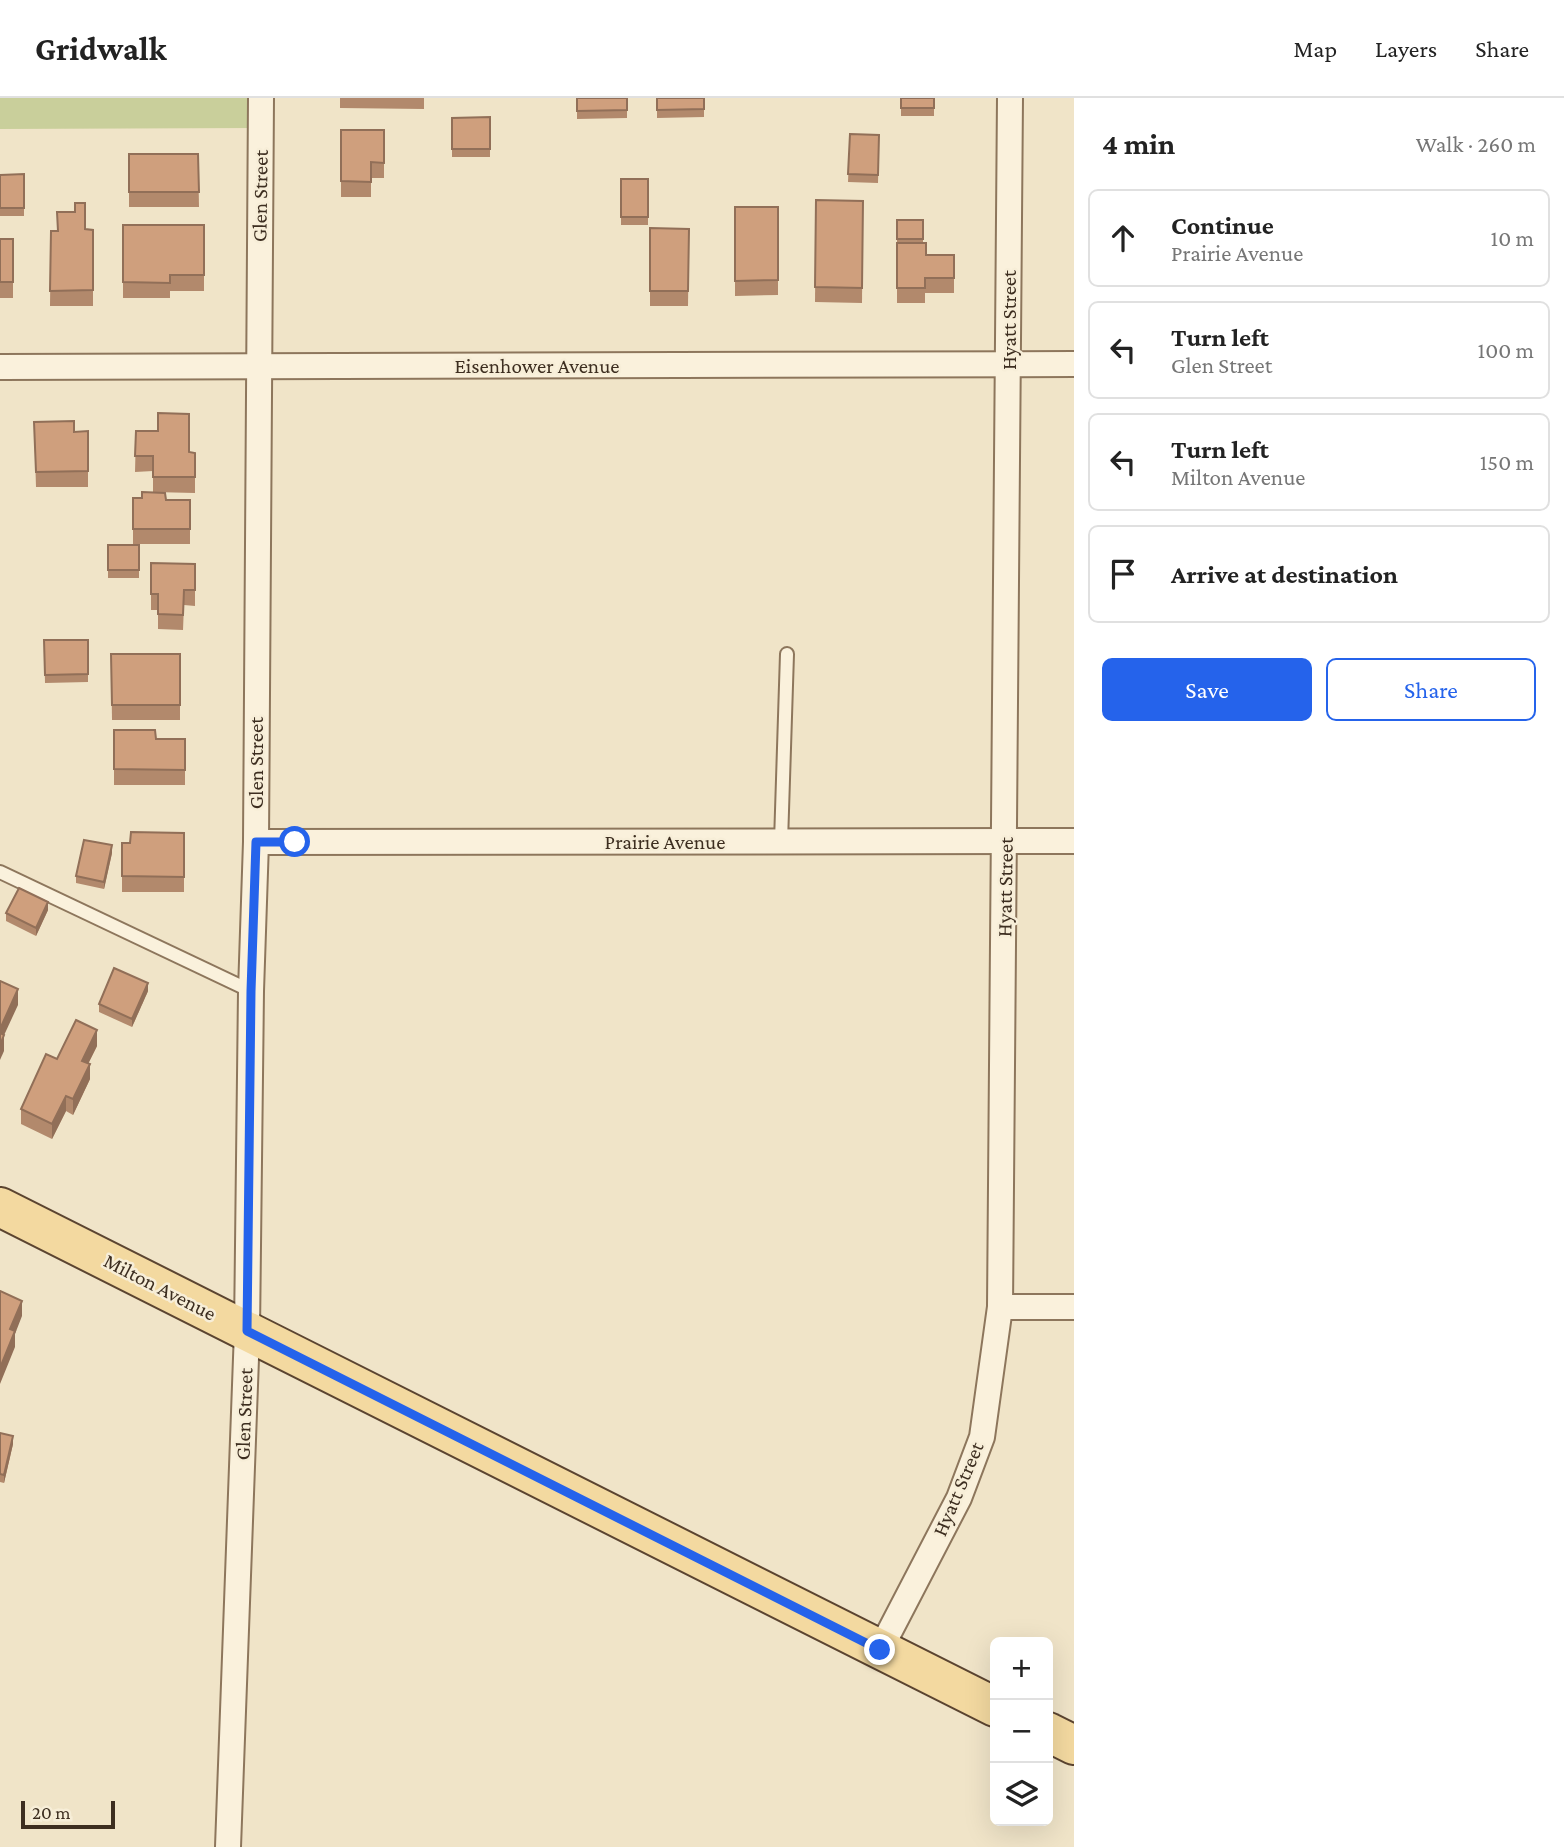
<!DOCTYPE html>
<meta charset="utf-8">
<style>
:root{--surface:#fff;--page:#f6f6f6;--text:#222;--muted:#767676;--line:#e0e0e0;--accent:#2563eb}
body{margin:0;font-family:"Crimson Pro",serif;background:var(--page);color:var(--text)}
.controls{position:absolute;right:21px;bottom:21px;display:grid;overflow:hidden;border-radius:10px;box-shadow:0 7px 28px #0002}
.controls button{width:63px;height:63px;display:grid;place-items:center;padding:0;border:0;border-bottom:2px solid var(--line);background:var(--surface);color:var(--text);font:35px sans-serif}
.scale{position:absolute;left:21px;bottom:18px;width:94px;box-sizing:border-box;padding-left:7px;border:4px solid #3d2e20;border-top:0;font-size:19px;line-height:24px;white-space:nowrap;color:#3d2e20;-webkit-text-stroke:5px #f7eed8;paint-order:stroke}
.stop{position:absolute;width:21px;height:21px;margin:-16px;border:5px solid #2563eb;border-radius:50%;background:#fff}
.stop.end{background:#2563eb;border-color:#fff;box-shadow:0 2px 7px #0008}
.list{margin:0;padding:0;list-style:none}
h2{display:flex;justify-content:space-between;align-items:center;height:91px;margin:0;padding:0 28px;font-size:30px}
h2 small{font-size:23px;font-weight:400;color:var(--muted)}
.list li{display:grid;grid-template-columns:46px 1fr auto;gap:21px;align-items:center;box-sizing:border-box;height:98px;margin:0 14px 14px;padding:0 14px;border:2px solid var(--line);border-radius:10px}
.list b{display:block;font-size:26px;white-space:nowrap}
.list p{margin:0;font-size:23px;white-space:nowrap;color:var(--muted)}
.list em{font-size:23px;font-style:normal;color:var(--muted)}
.actions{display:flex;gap:14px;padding:21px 28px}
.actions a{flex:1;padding:16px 0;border:2px solid var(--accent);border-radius:10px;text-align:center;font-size:24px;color:var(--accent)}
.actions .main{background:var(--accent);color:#fff}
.icon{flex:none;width:38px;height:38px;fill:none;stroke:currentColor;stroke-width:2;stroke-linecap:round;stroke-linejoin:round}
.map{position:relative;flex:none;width:1074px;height:1749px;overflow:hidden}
header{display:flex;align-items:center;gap:42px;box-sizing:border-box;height:98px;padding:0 35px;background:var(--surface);border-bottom:2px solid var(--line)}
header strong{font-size:33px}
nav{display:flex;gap:38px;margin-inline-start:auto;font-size:24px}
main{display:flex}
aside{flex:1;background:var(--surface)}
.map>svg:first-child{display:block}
.green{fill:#c9cf9b}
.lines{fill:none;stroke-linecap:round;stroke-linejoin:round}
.service-casing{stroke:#8d765c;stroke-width:16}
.minor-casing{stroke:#8d765c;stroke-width:28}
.primary-casing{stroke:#5b4430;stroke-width:42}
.service{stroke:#faf1dc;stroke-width:12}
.minor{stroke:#faf1dc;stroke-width:24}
.primary{stroke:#f3d9a0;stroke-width:38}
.wall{fill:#b2896c}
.shaded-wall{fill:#916f58}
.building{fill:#cf9f7d;stroke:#916f58;stroke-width:2}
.route{stroke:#2563eb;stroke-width:9}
.labels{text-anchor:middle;stroke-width:5;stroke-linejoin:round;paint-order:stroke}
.street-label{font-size:21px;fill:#3d2e20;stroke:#f7eed8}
</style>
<header>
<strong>Gridwalk</strong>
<nav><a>Map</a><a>Layers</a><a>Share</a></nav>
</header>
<main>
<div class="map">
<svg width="1074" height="1749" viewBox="0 0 1074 1749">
<rect width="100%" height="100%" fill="#f0e4c8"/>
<!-- green -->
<polygon class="green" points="0,0 261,0 261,30 0,31"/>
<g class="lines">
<!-- service casing -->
<g class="service-casing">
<g id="service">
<polyline points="781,744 787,556"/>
<polyline points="0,774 251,893"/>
</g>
</g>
<!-- minor casing -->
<g class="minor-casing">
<g id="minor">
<polyline points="0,269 1074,266"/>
<polyline points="256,744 1074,743"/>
<polyline points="1000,1209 1074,1209"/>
<polyline points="880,1552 959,1400 982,1339 1000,1209 1010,0"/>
<polyline points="228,1749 247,1233 251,893 256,744 261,0"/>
</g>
</g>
<!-- primary casing -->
<g class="primary-casing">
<g id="primary">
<polyline points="0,1109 995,1609"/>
<polyline points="1048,1634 1074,1647"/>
</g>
</g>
<!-- service -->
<use href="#service" class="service"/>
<!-- minor -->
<use href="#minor" class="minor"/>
<!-- primary -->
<use href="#primary" class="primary"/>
</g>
<!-- wall -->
<g class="wall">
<polygon points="340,0 424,0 424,11 340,10"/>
<polygon points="577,0 627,0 627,20 577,21"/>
<polygon points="657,0 704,0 704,19 657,20"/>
<rect x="901" y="0" width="33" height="18"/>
<polygon points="490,19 490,59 452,59 452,20"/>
<polygon points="341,32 384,32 384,80 371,80 371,99 341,99"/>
<polygon points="850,36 879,37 878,85 848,84"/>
<polygon points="129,56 198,56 199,109 129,109"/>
<polygon points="24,76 24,118 0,118 0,77"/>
<rect x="621" y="81" width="27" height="46"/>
<polygon points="816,102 863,103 862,205 815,204"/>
<polygon points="735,109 778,109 778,197 735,198"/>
<polygon points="75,114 85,131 93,132 93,208 50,208 51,133 57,133"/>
<polygon points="897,122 923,122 923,145 926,157 954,157 954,195 925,195 925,205 897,205"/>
<polygon points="123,127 204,127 204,193 170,193 170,200 123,200"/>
<polygon points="650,130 689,131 688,208 650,208"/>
<rect x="0" y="141" width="13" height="59"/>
<polygon points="34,324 74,334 88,333 88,389 36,389"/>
<polygon points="136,333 189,354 195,355 195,395 153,394 153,373 135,374"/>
<polygon points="133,400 190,402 190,446 133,446"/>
<rect x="108" y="447" width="31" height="33"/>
<polygon points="151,465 195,466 195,508 184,507 183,532 158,531 158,512 151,512"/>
<polygon points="44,542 88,576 88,584 45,585"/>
<polygon points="111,556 180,556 180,622 112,622"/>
<polygon points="114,632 156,641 185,641 185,687 114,687"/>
<polygon points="184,735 184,794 122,794 122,745 130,745"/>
<polygon points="112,755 104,791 76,785 76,778"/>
<polygon points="48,812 36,838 6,823 6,815"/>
<polygon points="148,893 132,929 99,914 99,906"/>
<polygon points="97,948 88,966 90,981 73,1017 66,1013 52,1041 21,1026 21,1011 57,961"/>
<polygon points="0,1335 13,1346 4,1385 0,1384"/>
</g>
<!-- shaded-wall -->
<g class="shaded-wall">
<polygon points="112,747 112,755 104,791 104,784"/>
<polygon points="48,804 48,812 36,838 36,830"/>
<polygon points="148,885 148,893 132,929 132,921"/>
<polygon points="18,891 18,907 0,946 0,931"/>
<polygon points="97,932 97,948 82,978 82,963"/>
<polygon points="4,937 4,953 0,962 0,947"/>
<polygon points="90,966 90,981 73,1017 73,1001"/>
<polygon points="66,998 66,1013 52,1041 52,1026"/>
<polygon points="22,1203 22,1218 15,1236 15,1249 0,1286 0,1270 10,1231"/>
<polygon points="13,1338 13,1346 4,1385 4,1377"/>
</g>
<!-- building -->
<g class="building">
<polygon points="577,0 627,0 627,12 577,13"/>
<polygon points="657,0 704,0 704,11 657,12"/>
<rect x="901" y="0" width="33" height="10"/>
<polygon points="490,19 490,51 452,51 452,20"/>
<polygon points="341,32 384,32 384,65 371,64 371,84 341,83"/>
<polygon points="850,36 879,37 878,77 848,76"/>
<polygon points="129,56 198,56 199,94 129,94"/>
<polygon points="24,76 24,110 0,110 0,77"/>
<rect x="621" y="81" width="27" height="38"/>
<polygon points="816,102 863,103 862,190 815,189"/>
<polygon points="75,105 85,105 85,131 93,132 93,192 50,193 51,133 58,133 57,114 75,114"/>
<polygon points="735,109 778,109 778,182 735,183"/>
<rect x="897" y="122" width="26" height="19"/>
<polygon points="123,127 204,127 204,177 170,177 170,185 123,184"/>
<polygon points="650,130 689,131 688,193 650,193"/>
<rect x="0" y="141" width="13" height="43"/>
<polygon points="897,145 926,145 926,157 954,157 954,180 925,180 925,190 897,190"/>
<polygon points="158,315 189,316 189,354 195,355 195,379 153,379 153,358 135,358 136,333 158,333"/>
<polygon points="74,323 74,334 88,333 88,373 36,374 34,324"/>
<polygon points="142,394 165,395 166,402 190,402 190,431 133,431 133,400 142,400"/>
<rect x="108" y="447" width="31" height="25"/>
<polygon points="151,465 195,466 195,492 184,492 183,517 158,516 158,496 151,496"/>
<polygon points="44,542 88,542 88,576 45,577"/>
<polygon points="111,556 180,556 180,607 112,607"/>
<polygon points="114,632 155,632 156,641 185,641 185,672 114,671"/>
<polygon points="131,734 184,735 184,779 122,778 122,745 130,745"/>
<polygon points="84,742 112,747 104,784 76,778"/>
<polygon points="19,790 48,804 36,830 6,815"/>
<polygon points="114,870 148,885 132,921 99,906"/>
<polygon points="0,883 18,891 0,931"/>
<polygon points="76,922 97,932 82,963 90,966 73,1001 66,998 52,1026 21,1011 46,956 57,961"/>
<polygon points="0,935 4,937 0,947"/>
<polygon points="0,1193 22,1203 10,1231 15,1233 0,1270"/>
<polygon points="0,1335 13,1338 4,1377 0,1376"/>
</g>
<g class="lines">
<!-- route -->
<polyline class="route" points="295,744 256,744 251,893 247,1233 880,1552"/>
</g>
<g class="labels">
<!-- street labels -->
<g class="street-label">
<text transform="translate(260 98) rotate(-89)" y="7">Glen Street</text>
<text transform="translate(1009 222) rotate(-90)" y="7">Hyatt Street</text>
<text x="537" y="275">Eisenhower Avenue</text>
<text transform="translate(256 665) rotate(-90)" y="7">Glen Street</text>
<text x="665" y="751">Prairie Avenue</text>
<text transform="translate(1005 789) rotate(-89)" y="7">Hyatt Street</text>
<text transform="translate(160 1189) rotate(27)" y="7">Milton Avenue</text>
<text transform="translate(244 1316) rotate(-88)" y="7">Glen Street</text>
<text transform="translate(958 1391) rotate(-67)" y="7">Hyatt Street</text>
</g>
</g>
</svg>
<div class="controls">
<button>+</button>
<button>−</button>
<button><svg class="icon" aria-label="layers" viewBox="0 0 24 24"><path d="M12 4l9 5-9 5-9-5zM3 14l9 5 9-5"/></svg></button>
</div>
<div class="scale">20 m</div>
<div class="stop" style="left:295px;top:744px"></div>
<div class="stop end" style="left:880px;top:1552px"></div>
</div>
<aside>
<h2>4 min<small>Walk · 260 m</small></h2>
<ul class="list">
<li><svg class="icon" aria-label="ahead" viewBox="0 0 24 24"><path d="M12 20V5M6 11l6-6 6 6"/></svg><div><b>Continue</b><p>Prairie Avenue</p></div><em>10 m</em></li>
<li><svg class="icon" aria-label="left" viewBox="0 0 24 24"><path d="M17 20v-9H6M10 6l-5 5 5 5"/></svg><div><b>Turn left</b><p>Glen Street</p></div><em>100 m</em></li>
<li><svg class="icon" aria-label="left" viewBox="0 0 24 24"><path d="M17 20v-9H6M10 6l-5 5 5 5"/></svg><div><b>Turn left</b><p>Milton Avenue</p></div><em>150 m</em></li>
<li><svg class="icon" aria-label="arrive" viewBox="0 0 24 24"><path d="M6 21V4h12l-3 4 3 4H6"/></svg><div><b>Arrive at destination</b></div></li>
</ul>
<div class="actions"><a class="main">Save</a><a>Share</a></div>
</aside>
</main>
